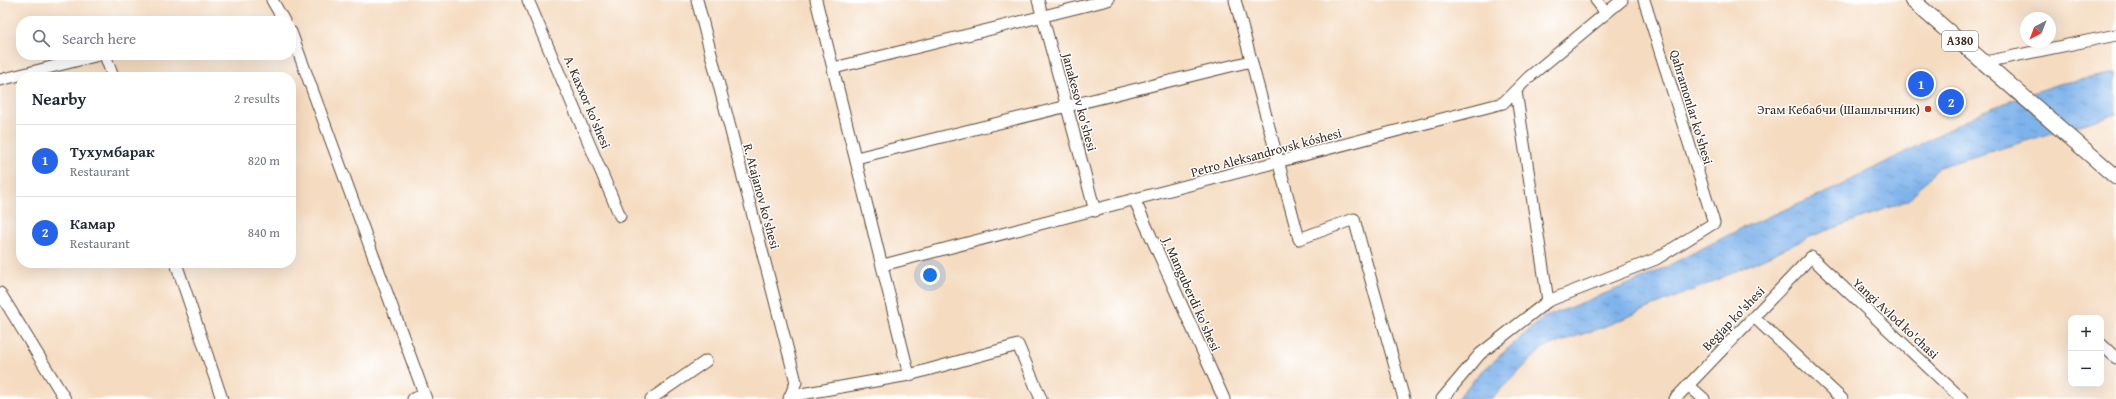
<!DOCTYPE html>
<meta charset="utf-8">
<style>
:root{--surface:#fff;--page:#f6f6f7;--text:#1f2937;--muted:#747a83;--line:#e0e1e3;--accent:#2563eb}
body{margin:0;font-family:"Gentium Book Plus",serif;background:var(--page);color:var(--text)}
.controls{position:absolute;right:12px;bottom:12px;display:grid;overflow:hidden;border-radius:8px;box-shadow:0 4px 16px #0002}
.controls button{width:36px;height:36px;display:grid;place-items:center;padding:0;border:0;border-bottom:1px solid var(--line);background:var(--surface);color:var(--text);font:20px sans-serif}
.compass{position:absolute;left:2020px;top:12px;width:36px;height:36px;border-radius:50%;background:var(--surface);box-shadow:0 4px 16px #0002;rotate:222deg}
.you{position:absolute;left:930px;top:275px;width:14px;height:14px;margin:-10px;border:3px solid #fff;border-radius:50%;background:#1a73e8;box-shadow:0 0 0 6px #1a73e833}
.badge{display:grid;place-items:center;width:26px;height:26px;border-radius:50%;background:var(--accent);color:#fff;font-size:13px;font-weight:700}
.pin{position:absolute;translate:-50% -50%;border:2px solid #fff;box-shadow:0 1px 4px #0006}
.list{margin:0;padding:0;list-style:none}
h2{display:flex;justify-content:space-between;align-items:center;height:52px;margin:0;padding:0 16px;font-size:17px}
h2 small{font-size:13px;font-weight:400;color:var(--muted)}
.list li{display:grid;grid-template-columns:26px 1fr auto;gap:12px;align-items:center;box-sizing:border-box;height:72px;padding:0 16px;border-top:1px solid var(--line)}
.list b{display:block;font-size:15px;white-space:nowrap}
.list p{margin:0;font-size:13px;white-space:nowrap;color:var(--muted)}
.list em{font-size:13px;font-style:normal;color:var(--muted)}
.icon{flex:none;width:22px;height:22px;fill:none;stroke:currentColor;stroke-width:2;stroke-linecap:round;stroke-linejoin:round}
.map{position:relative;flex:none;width:2116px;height:399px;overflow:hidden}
.search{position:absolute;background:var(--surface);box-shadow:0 4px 16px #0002;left:16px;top:16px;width:280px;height:44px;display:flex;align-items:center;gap:10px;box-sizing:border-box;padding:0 14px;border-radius:16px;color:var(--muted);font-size:15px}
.panel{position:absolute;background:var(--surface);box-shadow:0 4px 16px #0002;left:16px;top:72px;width:280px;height:196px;border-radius:16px}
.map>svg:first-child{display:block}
.water{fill:url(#water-ripples);stroke:#5c6e84}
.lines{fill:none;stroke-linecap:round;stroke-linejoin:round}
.minor-casing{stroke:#574536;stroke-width:13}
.highway-casing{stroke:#574536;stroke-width:17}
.minor{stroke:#fff;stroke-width:11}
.highway{stroke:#fff;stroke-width:15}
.poi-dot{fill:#c8321e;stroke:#fff;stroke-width:1.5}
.labels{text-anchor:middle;stroke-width:3;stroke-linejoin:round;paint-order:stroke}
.shield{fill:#fff;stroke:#766a62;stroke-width:1}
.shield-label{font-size:12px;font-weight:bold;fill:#3b2a1e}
.street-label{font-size:13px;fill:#3b2a1e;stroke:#fff}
.poi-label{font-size:13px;fill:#3b2a1e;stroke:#fff;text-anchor:end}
</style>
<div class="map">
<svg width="2116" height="399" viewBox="0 0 2116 399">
<defs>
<pattern id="water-ripples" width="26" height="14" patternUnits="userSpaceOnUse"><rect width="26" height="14" fill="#7eb2eb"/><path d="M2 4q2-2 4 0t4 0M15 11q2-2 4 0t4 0" fill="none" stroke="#6891be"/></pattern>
</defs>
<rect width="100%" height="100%" fill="#fff"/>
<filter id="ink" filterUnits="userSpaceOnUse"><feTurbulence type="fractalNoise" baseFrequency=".025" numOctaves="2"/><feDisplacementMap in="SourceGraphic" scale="8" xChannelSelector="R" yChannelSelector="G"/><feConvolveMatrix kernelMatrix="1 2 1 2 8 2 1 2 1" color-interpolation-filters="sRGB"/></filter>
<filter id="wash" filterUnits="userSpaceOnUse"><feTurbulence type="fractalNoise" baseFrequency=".012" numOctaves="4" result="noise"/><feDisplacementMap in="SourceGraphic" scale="16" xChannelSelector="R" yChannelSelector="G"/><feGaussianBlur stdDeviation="0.9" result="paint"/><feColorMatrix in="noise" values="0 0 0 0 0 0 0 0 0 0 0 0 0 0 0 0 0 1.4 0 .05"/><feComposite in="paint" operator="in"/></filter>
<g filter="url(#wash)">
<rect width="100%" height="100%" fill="#f5dcc1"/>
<!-- water -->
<polygon class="water" points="2116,73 2116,114 1939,167 1909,200 1810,237 1710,283 1603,327 1543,348 1491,399 1457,399 1479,374 1543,318 1644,278 1746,226 1830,191 1986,110 2058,84"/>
</g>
<g filter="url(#ink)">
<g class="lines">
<!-- minor casing -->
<g class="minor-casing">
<g id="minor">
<polyline points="272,0 284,21"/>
<polyline points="528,0 620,216"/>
<polyline points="697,0 796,382 789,399"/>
<polyline points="816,0 909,375"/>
<polyline points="1038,0 1095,211"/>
<polyline points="1235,0 1299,239 1354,219 1404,399"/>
<polyline points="1596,0 1606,13"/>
<polyline points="291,32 426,399"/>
<polyline points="105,55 113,77"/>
<polyline points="1985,62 2116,35"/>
<polyline points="834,68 1108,0"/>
<polyline points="0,80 99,55"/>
<polyline points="1516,91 1548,301"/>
<polyline points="856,158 1251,61"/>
<polyline points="1135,201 1224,399"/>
<polyline points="176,263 222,399"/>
<polyline points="883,265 1503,103 1529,77 1622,0"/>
<polyline points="0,293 65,399"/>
<polyline points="1754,317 1842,399"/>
<polyline points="2101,344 2116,358"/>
<polyline points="1688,385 1704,399"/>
<polyline points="790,396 909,375 1018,345 1041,399"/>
<polyline points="413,399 424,395"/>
<polyline points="651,399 706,361"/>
<polyline points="1442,399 1480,354 1548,301 1656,259 1714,223 1644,0"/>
<polyline points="1675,399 1811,257 1962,399"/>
</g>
</g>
<!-- highway casing -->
<g class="highway-casing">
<polyline id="highway" points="1912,0 2116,177"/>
</g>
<!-- minor -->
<use href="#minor" class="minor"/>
<!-- highway -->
<use href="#highway" class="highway"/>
</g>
</g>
<!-- markers -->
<circle class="poi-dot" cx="1928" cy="109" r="4"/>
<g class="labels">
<!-- shield labels -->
<rect class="shield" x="1942" y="31" width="36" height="20" rx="3"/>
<g class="shield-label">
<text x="1960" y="45">A380</text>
</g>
<!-- street labels -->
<g class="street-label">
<text transform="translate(588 102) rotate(67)" y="5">A. Kaxxor ko'shesi</text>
<text transform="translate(1080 102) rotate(75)" y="5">Janakesov ko'shesi</text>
<text transform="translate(1692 107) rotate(73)" y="5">Qahramonlar ko'shesi</text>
<text transform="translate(1266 152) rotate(-15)" y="5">Petro Aleksandrovsk kóshesi</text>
<text transform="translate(762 196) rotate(75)" y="5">R. Atajanov ko'shesi</text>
<text transform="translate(1192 294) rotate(66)" y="5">J. Manguberdi ko'shesi</text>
<text transform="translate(1733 318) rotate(-46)" y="5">Begjap ko'shesi</text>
<text transform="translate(1896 318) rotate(43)" y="5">Yangi Avlod ko'chasi</text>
</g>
<!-- poi labels -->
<g class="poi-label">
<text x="1920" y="114">Эгам Кебабчи (Шашлычник)</text>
</g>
</g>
</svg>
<div class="controls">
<button>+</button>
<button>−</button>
</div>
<svg class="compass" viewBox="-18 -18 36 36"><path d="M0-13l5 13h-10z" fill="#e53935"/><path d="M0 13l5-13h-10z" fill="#747a83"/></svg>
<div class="you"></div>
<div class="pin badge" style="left:1921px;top:84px">1</div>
<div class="pin badge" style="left:1951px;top:102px">2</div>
<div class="search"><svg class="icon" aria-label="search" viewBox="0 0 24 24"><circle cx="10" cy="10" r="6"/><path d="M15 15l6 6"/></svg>Search here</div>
<section class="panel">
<h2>Nearby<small>2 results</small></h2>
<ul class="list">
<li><span class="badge">1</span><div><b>Тухумбарак</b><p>Restaurant</p></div><em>820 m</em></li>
<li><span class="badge">2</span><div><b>Камар</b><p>Restaurant</p></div><em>840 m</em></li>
</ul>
</section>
</div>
